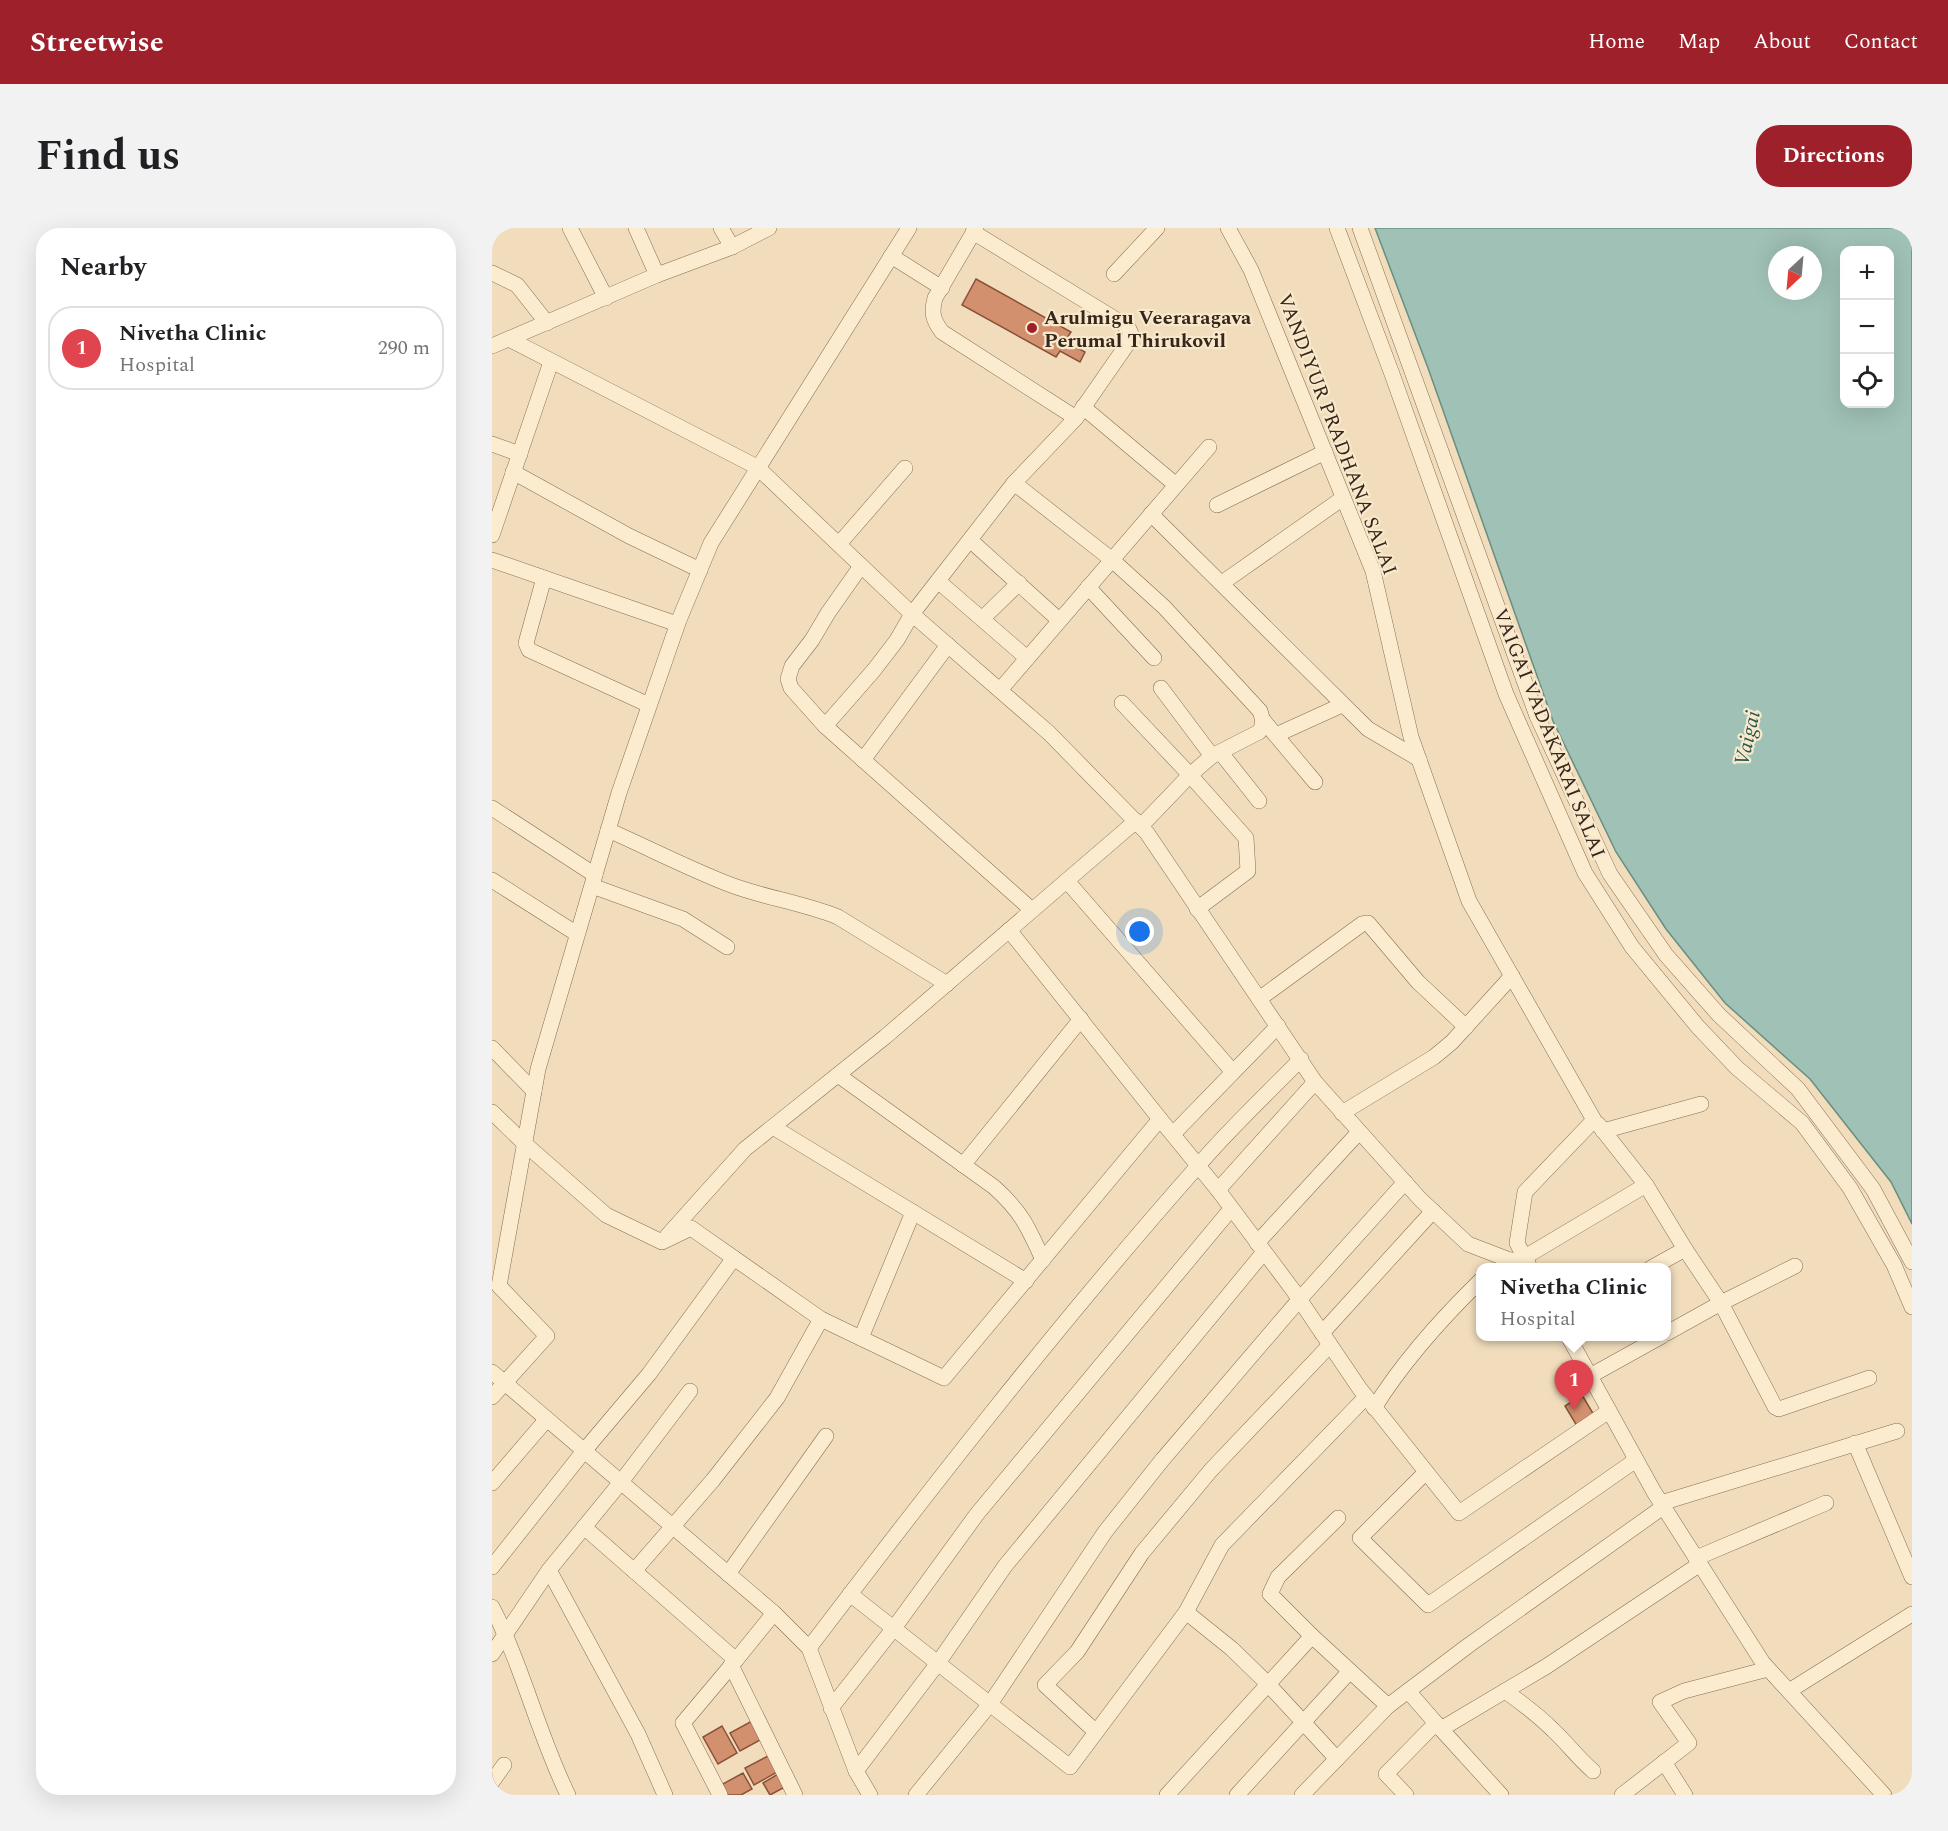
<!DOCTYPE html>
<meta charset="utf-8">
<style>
:root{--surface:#fff;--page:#f2f2f2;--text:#202124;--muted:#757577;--line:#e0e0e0;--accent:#9d202a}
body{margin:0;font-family:Spectral,serif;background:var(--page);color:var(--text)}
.controls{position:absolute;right:18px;top:18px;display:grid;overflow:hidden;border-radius:12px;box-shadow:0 6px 24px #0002}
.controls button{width:54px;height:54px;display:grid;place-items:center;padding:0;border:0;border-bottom:2px solid var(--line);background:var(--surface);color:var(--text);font:30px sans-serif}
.compass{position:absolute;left:1276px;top:18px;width:54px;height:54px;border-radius:50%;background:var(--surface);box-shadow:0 6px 24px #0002;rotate:206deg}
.you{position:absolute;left:648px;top:704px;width:21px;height:21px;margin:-15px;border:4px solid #fff;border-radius:50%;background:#1a73e8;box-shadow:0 0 0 9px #1a73e833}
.badge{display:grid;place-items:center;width:39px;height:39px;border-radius:50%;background:var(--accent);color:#fff;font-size:20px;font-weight:700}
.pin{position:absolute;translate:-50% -50px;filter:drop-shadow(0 2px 3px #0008)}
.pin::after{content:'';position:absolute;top:32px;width:21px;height:18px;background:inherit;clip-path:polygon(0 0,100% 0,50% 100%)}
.popup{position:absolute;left:984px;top:1035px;width:195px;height:78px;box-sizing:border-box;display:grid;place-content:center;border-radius:12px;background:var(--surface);filter:drop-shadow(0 2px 4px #0005);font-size:20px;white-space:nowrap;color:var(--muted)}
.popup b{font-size:22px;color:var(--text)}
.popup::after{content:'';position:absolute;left:50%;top:100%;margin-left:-12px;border:12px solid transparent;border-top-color:var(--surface)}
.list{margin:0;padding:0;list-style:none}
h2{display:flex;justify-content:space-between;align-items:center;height:78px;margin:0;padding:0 24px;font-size:26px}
h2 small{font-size:20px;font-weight:400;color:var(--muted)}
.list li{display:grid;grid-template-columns:39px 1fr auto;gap:18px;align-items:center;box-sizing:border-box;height:84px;margin:0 12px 12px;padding:0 12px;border:2px solid var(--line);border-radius:24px}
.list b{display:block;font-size:22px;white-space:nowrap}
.list p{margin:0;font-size:20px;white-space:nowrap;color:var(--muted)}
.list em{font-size:20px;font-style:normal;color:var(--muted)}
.icon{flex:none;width:33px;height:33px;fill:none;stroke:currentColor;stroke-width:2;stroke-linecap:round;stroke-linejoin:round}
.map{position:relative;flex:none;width:1420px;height:1567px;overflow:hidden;border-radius:24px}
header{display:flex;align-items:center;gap:36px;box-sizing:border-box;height:84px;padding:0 30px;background:var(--accent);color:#fff}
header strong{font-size:28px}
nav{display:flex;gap:33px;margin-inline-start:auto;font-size:21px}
.intro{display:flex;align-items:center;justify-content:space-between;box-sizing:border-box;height:144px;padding:0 36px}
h1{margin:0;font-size:42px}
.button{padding:15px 27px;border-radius:24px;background:var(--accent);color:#fff;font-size:21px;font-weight:700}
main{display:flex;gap:36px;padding:0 36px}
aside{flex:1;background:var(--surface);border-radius:24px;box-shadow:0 6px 24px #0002}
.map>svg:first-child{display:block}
.water{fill:#a0c1b5;stroke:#678f82;stroke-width:1.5;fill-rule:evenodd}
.building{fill:#d2906e;stroke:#8a5238;stroke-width:1.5}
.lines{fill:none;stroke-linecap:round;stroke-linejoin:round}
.minor-casing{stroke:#896c54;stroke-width:16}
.minor{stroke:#fbebcf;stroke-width:15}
.poi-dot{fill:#9d202a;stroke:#f8e8cc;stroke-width:2}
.labels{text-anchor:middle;stroke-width:4.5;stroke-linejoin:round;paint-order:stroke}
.poi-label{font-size:20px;font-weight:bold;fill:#37261a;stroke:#f8e8cc;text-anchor:start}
.street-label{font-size:20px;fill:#37261a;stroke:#f8e8cc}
.water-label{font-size:21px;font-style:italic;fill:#285852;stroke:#f8e8cc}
</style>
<header>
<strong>Streetwise</strong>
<nav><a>Home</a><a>Map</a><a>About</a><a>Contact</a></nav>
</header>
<div class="intro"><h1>Find us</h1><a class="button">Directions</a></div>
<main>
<aside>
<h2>Nearby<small></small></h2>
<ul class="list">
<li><span class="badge" style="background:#e0444e">1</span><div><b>Nivetha Clinic</b><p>Hospital</p></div><em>290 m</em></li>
</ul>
</aside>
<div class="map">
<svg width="1420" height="1567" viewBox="0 0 1420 1567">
<rect width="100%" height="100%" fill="#f1ddbc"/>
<!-- water -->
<path class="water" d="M883,0H1420V996L1399,954L1318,851L1233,775L1174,701L1124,624L1061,493L936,140ZM1352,22H1398V176H1352ZM1285,27H1321V63H1285Z"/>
<!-- building -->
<g class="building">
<polygon points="484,51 579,104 573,113 593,124 588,134 568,123 564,129 470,77"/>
<polygon points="1090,1167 1102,1187 1085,1198 1073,1178"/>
<polygon points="260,1493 270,1511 248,1523 238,1505"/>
<polygon points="230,1498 245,1525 226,1536 211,1509"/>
<polygon points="278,1527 287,1543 262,1557 253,1540"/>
<polygon points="251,1545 260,1561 249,1567 234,1567 229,1557"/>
<polygon points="286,1546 293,1559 278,1567 271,1555"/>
</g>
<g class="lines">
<!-- minor casing -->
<g class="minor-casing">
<g id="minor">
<polyline points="78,0 114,70"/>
<polyline points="144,0 165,47"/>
<polyline points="229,0 240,19"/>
<polyline points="736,0 759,42 881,343 919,509 977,673 1102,892 1033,964 1025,1015 1038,1040"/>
<polyline points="845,0 900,146 1014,466 1093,645 1140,719 1206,799 1245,840 1310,895 1358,960 1402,1037 1420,1079"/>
<polyline points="868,0 1045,488 1118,646 1174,727 1227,787 1306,861 1381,961 1420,1034"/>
<path d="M481,4L636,99L639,106L634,118L584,190L450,104C441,92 439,85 443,70L484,0"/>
<polyline points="399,28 450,60"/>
<polyline points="0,45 25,57 55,95"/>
<polyline points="622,46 665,0"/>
<polyline points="17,111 265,239 420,386 557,505 655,605 823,854 928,971 976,1016 1015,1031 1036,1035"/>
<polyline points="0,118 165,47 240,19 277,0"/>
<polyline points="591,179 684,257"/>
<polyline points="0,216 28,226"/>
<polyline points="21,244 137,308 208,342"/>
<path d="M522,255L619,331L672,379L768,483C771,492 772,496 767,504L720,528L698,547L649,598"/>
<polyline points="725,277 833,224"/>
<polyline points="659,286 876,501 927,531"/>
<polyline points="0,307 59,134"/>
<polyline points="478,312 567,392"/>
<polyline points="347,316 413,240"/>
<polyline points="0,332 185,396"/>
<polyline points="369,338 336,385 320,412 300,438 296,451 299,460 333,498 540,682"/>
<polyline points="52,350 34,415 37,422 157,477"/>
<polyline points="446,353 535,430"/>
<polyline points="730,355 851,270"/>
<polyline points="596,359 662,430"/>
<polyline points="490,391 527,355"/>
<polyline points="669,460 720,528"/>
<polyline points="508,462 717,219"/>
<polyline points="630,475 698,547 754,610 756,643 705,681"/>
<polyline points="771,492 823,554"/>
<polyline points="333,498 382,442 405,412 420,386 522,255 584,190"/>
<polyline points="784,507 850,477"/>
<polyline points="729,525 767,573"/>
<polyline points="371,532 456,417"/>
<polyline points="0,580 103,647"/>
<path d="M116,602C157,620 197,641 239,657C274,670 311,675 346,689L455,756"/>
<polyline points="0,652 85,706"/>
<polyline points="575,653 741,844"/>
<polyline points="100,658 191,691 235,719"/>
<polyline points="517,702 668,891"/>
<polyline points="767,771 870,696 876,695 926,754 974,799"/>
<polyline points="0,820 42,863"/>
<path d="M346,847L502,959C529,983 536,999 551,1032"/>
<polyline points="0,884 33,916 114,987 170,1014 199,1000 329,1091 452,1150 668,891 726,962 801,1062 868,1161 967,1285 1117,1183"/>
<polyline points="850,885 942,829 960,814 1020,748"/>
<polyline points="1106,896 1154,957"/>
<polyline points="281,899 534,1053"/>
<polyline points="1111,903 1209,876"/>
<polyline points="681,906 786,798"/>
<polyline points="471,937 589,791"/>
<polyline points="726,962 823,854"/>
<polyline points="175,1008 253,921 393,809 644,593"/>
<polyline points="765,1015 867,904"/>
<polyline points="1033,1029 1154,957 1193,1021 1229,1075 1283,1179 1287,1181 1377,1150"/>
<polyline points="1159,1040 1193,1021"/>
<polyline points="830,1105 941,983"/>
<polyline points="1175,1105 1229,1075 1303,1038"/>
<polyline points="1076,1108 1162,1264 1271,1435 1392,1567"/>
<polyline points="369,1110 421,984"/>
<path d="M0,1144L282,1385L317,1420C441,1257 569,1093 705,939C737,901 774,867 809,831"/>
<polyline points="1098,1148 1170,1108"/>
<polyline points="0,1169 55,1108 7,1058 46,841 127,565 187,392 219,315 417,0"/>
<path d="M882,1180C912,1132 949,1091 989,1052"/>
<polyline points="1363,1215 1420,1349"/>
<polyline points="934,1244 868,1310 936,1377 1144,1232"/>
<polyline points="0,1255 55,1191"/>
<polyline points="1169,1275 1405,1203"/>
<polyline points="92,1299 244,1432 282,1385"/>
<polyline points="1204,1330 1334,1275"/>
<polyline points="0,1339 92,1223 157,1146 242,1030"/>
<polyline points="57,1342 146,1506 173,1567"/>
<polyline points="142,1343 221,1252 285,1170 329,1091"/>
<polyline points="236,1346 334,1208"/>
<polyline points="358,1366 578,1539 694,1384 730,1317 874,1169"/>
<path d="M0,1379C31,1439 46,1506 76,1567"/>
<polyline points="694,1384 740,1421 776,1456 845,1531"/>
<polyline points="820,1408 778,1366 786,1349 846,1290"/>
<polyline points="317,1420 364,1543 378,1567"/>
<polyline points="0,1426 57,1342 129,1254 198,1163"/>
<polyline points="239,1437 303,1567"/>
<polyline points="916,1463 949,1501 1055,1438 1208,1336"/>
<path d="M1013,1463C1030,1475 1046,1487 1061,1502C1075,1515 1086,1530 1101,1543"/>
<polyline points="1297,1463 1420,1386"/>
<polyline points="339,1480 402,1400 485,1286 739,981"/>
<polyline points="949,1501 1009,1567"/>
<polyline points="604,1504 553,1457 585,1424 650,1325 719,1242 838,1117"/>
<polyline points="1172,1534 1193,1567"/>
<polyline points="364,1543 446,1435 513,1338 772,1024"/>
<polyline points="0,1554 12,1537"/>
<polyline points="228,1567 191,1495 244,1432"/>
<polyline points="424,1567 498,1476 613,1304 671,1231 807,1072 913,954"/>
<polyline points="675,1567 820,1408 896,1478 977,1417 1171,1279"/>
<polyline points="745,1567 858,1443"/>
<polyline points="810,1567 896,1478"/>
<polyline points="914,1567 894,1546 944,1495"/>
<polyline points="1130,1567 1197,1515 1168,1474 1192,1463 1276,1441"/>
</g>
</g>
<!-- minor -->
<use href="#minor" class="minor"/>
</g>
<!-- markers -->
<circle class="poi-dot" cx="540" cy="100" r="6"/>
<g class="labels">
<!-- poi labels -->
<g class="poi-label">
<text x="552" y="96">Arulmigu Veeraragava<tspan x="552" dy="23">Perumal Thirukovil</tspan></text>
</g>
<!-- street labels -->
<g class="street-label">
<text transform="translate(846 206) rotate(69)" y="7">VANDIYUR PRADHANA SALAI</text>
<text transform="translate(1058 505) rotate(68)" y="7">VAIGAI VADAKARAI SALAI</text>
</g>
<!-- water labels -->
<g class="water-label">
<text transform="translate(1255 510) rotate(-77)" y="7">Vaigai</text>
</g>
</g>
</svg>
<div class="controls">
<button>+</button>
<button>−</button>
<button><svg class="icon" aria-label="locate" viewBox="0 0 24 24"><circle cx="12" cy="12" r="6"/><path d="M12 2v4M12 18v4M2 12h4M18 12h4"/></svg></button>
</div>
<svg class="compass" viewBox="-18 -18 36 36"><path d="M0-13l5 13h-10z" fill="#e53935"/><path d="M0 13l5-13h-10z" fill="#757577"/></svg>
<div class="you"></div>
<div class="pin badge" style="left:1082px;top:1182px;background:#e0444e">1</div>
<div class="popup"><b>Nivetha Clinic</b>Hospital</div>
</div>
</main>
